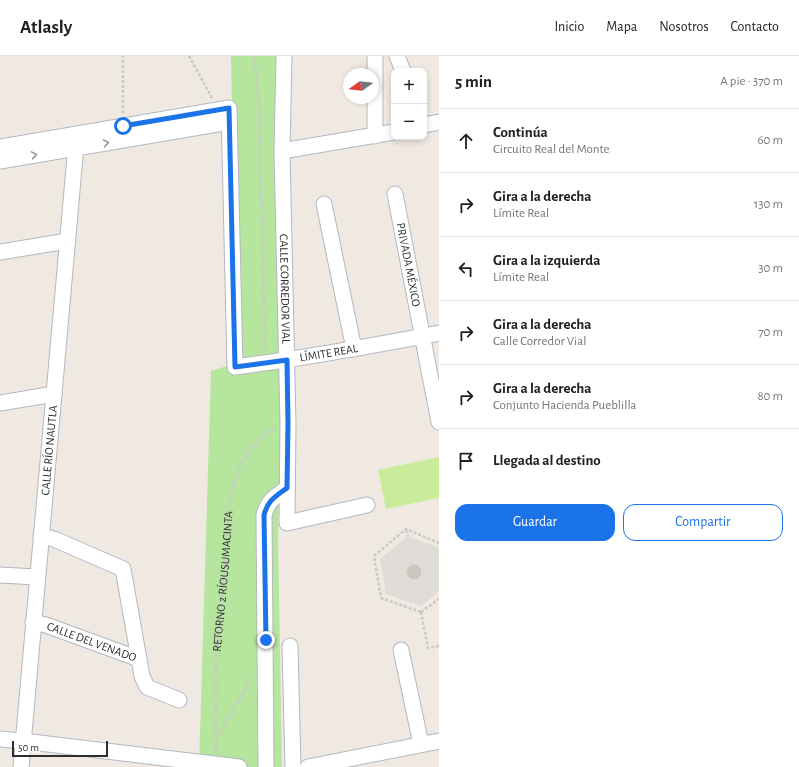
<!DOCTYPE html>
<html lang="es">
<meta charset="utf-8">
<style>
:root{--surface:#fff;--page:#f6f6f6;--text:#202124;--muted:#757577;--line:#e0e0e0;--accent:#1a73e8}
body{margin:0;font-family:"Alegreya Sans",sans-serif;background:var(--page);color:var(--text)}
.controls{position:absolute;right:12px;top:12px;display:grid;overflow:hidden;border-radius:8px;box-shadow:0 2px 6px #0003}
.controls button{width:36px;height:36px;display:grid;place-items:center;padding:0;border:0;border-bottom:1px solid var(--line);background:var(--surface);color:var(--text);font:20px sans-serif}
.compass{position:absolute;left:343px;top:12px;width:36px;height:36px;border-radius:50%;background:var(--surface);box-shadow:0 2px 6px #0003;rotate:255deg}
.scale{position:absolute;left:12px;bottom:10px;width:96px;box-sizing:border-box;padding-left:4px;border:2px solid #2e2e2e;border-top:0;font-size:11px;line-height:14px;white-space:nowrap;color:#2e2e2e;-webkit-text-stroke:3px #fff;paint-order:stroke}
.stop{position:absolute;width:12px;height:12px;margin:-9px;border:3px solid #1a73e8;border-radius:50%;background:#fff}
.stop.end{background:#1a73e8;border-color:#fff;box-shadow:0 1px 4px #0008}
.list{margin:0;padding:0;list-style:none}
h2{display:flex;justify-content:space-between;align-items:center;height:52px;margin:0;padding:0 16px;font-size:17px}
h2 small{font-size:13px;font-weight:400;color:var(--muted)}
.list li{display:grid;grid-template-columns:26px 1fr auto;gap:12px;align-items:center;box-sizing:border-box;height:64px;padding:0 16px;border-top:1px solid var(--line)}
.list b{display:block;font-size:15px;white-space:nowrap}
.list p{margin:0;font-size:13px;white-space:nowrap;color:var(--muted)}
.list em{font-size:13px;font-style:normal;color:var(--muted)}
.actions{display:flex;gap:8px;padding:12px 16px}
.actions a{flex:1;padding:9px 0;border:1px solid var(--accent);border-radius:12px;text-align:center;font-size:14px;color:var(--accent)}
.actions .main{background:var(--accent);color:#fff}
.icon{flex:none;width:22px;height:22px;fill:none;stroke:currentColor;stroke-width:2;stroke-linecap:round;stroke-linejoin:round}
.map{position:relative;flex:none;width:439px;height:711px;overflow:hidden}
header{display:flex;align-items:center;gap:24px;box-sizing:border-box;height:56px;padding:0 20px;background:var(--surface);border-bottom:1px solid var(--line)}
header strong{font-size:19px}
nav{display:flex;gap:22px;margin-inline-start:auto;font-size:14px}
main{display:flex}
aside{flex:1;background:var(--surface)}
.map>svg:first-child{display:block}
.green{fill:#b6e59e}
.pitch{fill:#c9ec9a}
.plaza{fill:#dfdcd8;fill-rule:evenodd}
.building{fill:#cbc7bf;stroke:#cbc5ba}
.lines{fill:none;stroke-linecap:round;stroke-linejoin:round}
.minor-casing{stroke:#b4b7c1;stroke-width:17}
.path{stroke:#c9c9c9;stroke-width:2.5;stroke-dasharray:3 2;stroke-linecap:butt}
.minor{stroke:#fff;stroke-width:15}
.oneway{stroke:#969696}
.route{stroke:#1a73e8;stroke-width:5}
.labels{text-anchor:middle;stroke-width:3.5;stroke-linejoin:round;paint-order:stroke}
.street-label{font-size:12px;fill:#2e2e2e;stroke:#fff}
</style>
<header>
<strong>Atlasly</strong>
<nav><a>Inicio</a><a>Mapa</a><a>Nosotros</a><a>Contacto</a></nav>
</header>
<main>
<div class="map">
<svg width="439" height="711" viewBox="0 0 439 711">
<rect width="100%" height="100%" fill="#efe9e1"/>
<!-- green -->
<polygon class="green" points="231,0 283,0 282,303 278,484 282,711 199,711 211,315 237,307"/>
<!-- pitch -->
<polygon class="pitch" points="439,401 439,442 386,453 378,414"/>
<!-- plaza -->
<path class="plaza" d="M408,480L439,492V535L421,550L386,538L380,503ZM413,509L420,511L422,515L420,521L416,524L409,521L407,516L409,511Z"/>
<!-- building -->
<circle class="building" cx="414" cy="516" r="7"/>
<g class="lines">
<!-- minor casing -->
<g class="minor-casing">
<g id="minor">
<path id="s2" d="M284,0L282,95L288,368L287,467L367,449"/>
<polyline points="397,0 403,15"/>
<polyline points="424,69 439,66"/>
<polyline points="375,80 375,0"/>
<path id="s3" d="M0,91L229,52L235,311C304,302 371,290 439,277"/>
<polyline points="282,95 394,76"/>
<polyline points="0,105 229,66"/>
<path id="s4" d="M395,138L439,366"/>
<polyline points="324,148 354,293"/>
<polyline points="0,196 67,185"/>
<polyline points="0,347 54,338"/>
<polyline points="41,480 54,483 123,513 142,620 147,631 179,644"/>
<polyline points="0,519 37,521"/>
<path id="s5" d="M33,566L46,569L139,603"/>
<polyline points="290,590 293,711"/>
<polyline points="401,594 421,688"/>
<polyline points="0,683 23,685 239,711"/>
<path id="s6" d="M21,711L77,78"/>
<path d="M266,711L264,459C268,444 275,441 287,432"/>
<polyline points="308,711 439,685"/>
</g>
</g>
<!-- path -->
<g class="path">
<polyline points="189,0 212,42"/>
<polyline points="254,0 259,46 265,293"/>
<polyline points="123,57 123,0"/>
<polyline points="406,474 408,480"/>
<polyline points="421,556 381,542 374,500 406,473 439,487"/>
<polyline points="421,556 428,592 439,590"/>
<polyline points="421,556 439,543"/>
<polyline points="216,682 245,635 251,620"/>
<path id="s1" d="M216,696V602L225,509L229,446L241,407L263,378L276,373"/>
</g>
<!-- minor -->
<use href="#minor" class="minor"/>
</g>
<!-- one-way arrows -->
<defs><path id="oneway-chevron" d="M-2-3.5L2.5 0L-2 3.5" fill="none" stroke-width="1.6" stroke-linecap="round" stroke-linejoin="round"/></defs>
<g class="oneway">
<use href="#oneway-chevron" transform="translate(106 87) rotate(-10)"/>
<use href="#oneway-chevron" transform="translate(34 99) rotate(-10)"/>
</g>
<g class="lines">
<!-- route -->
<path class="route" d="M123,70L229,52L235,311L287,304L288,368L287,432C275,441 268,444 264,459L266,584"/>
</g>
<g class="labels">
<!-- street labels -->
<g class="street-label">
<text dy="4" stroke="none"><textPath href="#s4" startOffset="72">PRIVADA MÉXICO</textPath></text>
<text dy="4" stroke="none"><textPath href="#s2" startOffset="233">CALLE CORREDOR VIAL</textPath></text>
<text dy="4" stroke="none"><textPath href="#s3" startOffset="586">LÍMITE REAL</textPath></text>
<text dy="4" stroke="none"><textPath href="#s6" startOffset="318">CALLE RÍO NAUTLA</textPath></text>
<text dy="4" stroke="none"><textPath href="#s1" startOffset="171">RETORNO 2 RÍOUSUMACINTA</textPath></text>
<text dy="4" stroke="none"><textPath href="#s5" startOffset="62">CALLE DEL VENADO</textPath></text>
</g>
</g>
</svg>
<div class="controls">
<button>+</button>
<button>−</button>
</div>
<svg class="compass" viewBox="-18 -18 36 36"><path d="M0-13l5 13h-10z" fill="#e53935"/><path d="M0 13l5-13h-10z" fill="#757577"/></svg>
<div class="scale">50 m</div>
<div class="stop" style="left:123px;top:70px"></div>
<div class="stop end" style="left:266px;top:584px"></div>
</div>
<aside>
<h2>5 min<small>A pie · 370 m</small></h2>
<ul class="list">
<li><svg class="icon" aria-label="ahead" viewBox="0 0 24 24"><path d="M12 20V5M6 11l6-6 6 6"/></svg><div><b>Continúa</b><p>Circuito Real del Monte</p></div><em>60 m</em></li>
<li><svg class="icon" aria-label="right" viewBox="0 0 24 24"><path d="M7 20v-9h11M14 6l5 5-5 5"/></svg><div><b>Gira a la derecha</b><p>Límite Real</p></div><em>130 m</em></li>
<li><svg class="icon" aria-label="left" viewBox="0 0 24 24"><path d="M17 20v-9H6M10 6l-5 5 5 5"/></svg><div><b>Gira a la izquierda</b><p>Límite Real</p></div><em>30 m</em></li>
<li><svg class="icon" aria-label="right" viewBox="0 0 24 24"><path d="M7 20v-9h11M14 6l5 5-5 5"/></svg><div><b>Gira a la derecha</b><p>Calle Corredor Vial</p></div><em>70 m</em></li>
<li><svg class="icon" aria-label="right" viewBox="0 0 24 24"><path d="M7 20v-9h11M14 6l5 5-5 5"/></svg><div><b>Gira a la derecha</b><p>Conjunto Hacienda Pueblilla</p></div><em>80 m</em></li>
<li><svg class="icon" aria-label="arrive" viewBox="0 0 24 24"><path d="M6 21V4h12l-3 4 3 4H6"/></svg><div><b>Llegada al destino</b></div></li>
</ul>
<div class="actions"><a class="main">Guardar</a><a>Compartir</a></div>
</aside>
</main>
